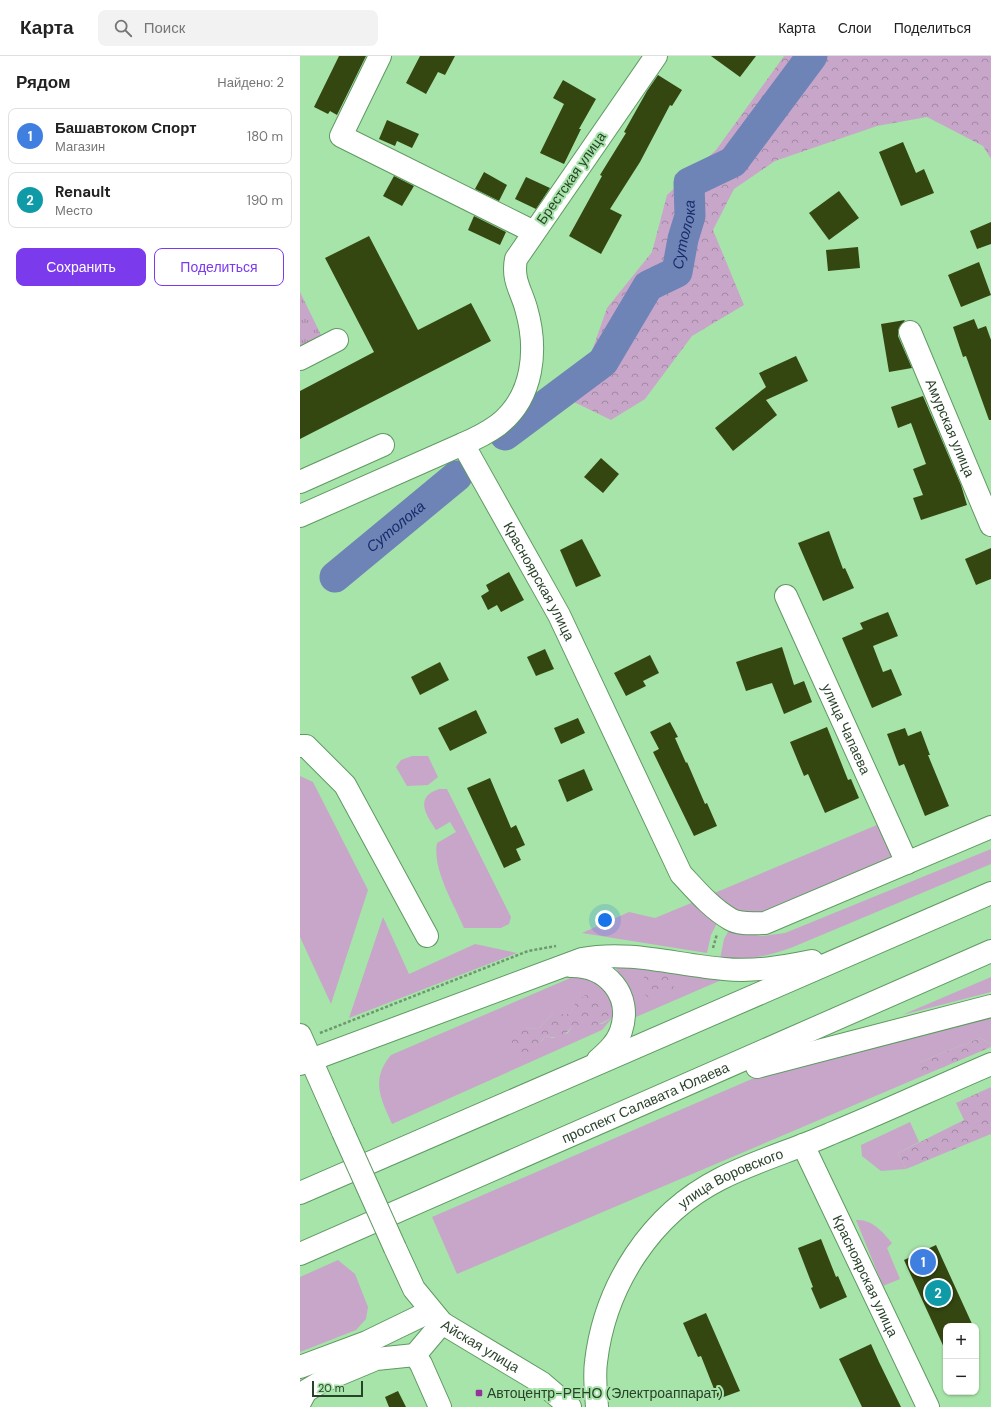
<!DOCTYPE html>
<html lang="ru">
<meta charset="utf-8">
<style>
:root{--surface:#fff;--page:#f2f2f2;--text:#222;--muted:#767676;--line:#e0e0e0;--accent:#7c3aed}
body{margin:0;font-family:"DM Sans",sans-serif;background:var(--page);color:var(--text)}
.controls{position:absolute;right:12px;bottom:12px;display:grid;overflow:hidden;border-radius:8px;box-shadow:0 1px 3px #0004}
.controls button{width:36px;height:36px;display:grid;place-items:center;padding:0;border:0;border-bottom:1px solid var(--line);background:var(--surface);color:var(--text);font:20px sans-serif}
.scale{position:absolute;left:12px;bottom:10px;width:51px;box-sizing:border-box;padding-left:4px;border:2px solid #29422a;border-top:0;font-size:11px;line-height:14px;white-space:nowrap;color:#29422a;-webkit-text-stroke:3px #a7e4a9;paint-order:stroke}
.you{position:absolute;left:305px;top:864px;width:14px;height:14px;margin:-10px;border:3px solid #fff;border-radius:50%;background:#1a73e8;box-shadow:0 0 0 6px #1a73e833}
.badge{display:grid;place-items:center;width:26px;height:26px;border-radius:50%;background:var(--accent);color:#fff;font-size:13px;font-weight:700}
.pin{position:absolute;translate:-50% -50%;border:2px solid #fff;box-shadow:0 1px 4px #0006}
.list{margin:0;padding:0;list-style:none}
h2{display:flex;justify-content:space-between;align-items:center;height:52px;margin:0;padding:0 16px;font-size:17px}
h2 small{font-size:13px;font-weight:400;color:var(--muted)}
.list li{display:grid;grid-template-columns:26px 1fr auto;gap:12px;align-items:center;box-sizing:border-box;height:56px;margin:0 8px 8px;padding:0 8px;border:1px solid var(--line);border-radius:8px}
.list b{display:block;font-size:15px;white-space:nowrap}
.list p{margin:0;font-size:13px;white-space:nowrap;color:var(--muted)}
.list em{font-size:13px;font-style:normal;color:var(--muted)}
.actions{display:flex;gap:8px;padding:12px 16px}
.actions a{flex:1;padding:9px 0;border:1px solid var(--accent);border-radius:8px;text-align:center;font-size:14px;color:var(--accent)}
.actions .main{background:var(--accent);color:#fff}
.icon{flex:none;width:22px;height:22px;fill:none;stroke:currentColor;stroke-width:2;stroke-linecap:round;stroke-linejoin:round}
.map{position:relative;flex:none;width:691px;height:1351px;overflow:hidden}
header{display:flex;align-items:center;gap:24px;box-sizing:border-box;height:56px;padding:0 20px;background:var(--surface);border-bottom:1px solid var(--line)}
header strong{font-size:19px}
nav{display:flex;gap:22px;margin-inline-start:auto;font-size:14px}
.search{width:280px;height:36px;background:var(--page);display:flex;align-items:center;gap:10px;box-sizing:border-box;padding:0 14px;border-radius:8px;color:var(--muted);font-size:15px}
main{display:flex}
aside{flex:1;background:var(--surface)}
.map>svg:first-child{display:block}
.green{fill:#c8a6c9}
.forest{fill:url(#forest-crowns)}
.park{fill:url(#park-tufts)}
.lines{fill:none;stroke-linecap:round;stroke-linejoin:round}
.river{stroke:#6e84b6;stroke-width:31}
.building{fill:#354710}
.minor-casing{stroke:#5f9962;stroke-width:24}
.major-casing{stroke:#5f9962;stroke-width:24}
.path{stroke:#6c996e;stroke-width:2.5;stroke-dasharray:3 2;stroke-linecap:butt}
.minor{stroke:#fff;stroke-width:22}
.major{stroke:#fff;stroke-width:22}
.major-bridge-casing{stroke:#5f9962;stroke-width:24;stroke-linecap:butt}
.major-bridge{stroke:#fff;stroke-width:22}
.poi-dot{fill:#95339b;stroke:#a7e4a9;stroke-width:1.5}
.labels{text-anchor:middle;stroke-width:4;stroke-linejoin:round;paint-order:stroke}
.street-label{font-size:14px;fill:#29422a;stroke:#a7e4a9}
.poi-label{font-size:14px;fill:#29422a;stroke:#a7e4a9;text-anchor:start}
.water-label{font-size:15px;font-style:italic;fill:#162c69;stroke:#a7e4a9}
</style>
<header>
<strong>Карта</strong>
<div class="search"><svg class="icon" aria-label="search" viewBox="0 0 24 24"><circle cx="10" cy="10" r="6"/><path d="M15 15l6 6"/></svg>Поиск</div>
<nav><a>Карта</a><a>Слои</a><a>Поделиться</a></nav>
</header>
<main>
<aside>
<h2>Рядом<small>Найдено: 2</small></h2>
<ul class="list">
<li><span class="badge" style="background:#3f7fe0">1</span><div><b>Башавтоком Спорт</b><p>Магазин</p></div><em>180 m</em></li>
<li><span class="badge" style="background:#0f9aa8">2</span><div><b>Renault</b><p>Место</p></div><em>190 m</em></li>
</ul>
<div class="actions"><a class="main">Сохранить</a><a>Поделиться</a></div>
</aside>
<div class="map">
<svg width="691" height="1351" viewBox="0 0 691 1351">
<defs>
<pattern id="forest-crowns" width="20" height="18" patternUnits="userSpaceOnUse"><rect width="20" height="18" fill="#c8a6c9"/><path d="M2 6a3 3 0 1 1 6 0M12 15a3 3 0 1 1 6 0" fill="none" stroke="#a289a3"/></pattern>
<pattern id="park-tufts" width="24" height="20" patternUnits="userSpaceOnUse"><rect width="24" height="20" fill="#c8a6c9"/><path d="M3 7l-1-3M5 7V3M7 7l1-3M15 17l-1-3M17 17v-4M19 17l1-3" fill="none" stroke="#a289a3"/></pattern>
</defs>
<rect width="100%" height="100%" fill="#a7e4a9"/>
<!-- green -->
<g class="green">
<polygon points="112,700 128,700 138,721 128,729 107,730 96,711 101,704"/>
<polygon points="0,720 13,726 68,834 31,948 0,881"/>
<path d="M139,733H147L211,861L209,868L201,872H164C154,848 132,813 137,787L156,776L150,766L136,774C126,759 114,741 139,733Z"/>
<polygon points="584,766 600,803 463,862 428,856 412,838"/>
<path d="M691,793V808L493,891C466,901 448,904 420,903L424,883L429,874L461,880L485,877Z"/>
<polygon points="396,845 418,865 411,879 407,897 282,877 329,856 355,862"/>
<polygon points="83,861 109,918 175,888 217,897 49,962"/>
<path d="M314,906L426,922L336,961C328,953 333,940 329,930C326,921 314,916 314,906Z"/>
<path d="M282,917L305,927L314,956L275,947L270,959L253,958L239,972L226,973L241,986L245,980L253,982L268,977L272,970L302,968L313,961L302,974L92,1068C81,1043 70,1024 91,999Z"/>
<polygon points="691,921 691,936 602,959"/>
<polygon points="691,960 691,988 680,982 620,1006 620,1021 157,1218 132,1161 484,1009"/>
<polygon points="610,1066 619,1086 598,1097 606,1113 581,1115 562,1100 561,1089"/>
<path d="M556,1164C572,1163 582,1175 592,1187L587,1192L600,1223L583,1230Z"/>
<polygon points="38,1204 55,1218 68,1251 66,1263 56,1274 0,1296 0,1221"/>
</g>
<!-- forest -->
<g class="forest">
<polygon points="484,0 691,0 691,103 683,90 627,61 577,70 475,105 434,133 413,174 444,249 392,280 345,343 311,364 274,346 307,252 352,196 367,139 416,94"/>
<polygon points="365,916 372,918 374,926 373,934 350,943 342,936 341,928 345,919"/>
<path d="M285,939C299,940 306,945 314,956L313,961L296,970H272C265,981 258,983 245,980L231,998L220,999L212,993V981L226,973L239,972L253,958H270L275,947Z"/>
<polygon points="680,982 691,988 691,991 620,1021 620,1006"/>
<polygon points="691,1031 691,1078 606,1113 598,1097 664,1064 656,1047"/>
</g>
<!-- park -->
<polygon class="park" points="0,236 22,281 0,299"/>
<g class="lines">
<!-- river -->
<g class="river">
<path id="s1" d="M205,379L303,306L348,230L377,216L383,183L390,160L389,127L433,106L512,0"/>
<path id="s2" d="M35,521L157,420"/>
</g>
</g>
<!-- building -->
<g class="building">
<polygon points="39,0 66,0 37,59 30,55 28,58 14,51"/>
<polygon points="120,0 155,0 145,19 138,16 126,38 106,27"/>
<polygon points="411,0 456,0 440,21"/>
<polygon points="358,19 382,34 372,50 370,49 340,106 310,153 322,159 301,198 269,180 302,120 300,119 326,77 324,76 347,35"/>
<polygon points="263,24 296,43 279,73 281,73 264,108 240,97 264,48 253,42"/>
<polygon points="87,64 119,78 112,92 97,85 95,90 79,83"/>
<polygon points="603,86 616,117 624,113 634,137 601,150 579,96"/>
<polygon points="184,116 207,129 199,145 175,133"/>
<polygon points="94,120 114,130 102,150 83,140"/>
<polygon points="226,121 250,132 236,153 215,143"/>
<polygon points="539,135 559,162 529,184 509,157"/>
<polygon points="174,160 206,176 200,189 168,174"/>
<polygon points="691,166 691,188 677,193 670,175"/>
<polygon points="69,180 118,274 171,247 191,285 0,383 0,335 74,296 25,202"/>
<polygon points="558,191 560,212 528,215 526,194"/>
<polygon points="679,206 691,239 661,251 648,219"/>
<polygon points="674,263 678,273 686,270 691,284 691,364 689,364 666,300 663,301 653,271"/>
<polygon points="605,264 598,274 598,280 612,312 589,316 581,268"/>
<polygon points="496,300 508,325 466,344 477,359 433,395 415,372 466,331 459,317"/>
<polygon points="623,340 661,429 667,449 621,464 613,442 623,439 613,413 626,408 611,367 598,372 591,351"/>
<polygon points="301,402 319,418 303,437 284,421"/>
<polygon points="529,475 543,513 545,512 554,532 523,545 498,487"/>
<polygon points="282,483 301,520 276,531 260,494"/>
<polygon points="691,492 691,523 676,529 665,503"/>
<polygon points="209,516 224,544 201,556 197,549 188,554 181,540 189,535 186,529"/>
<polygon points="588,556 598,580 573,590 583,616 591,613 602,639 572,652 542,582 563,573 560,567"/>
<polygon points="482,591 494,629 504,625 512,646 484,658 472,627 446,635 436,606"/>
<polygon points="245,593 254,613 236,620 227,601"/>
<polygon points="350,599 359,617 343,625 346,630 326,640 314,617"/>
<polygon points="140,606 149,624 120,639 111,621"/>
<polygon points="176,654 187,677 150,695 138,672"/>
<polygon points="278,662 285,677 261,688 254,672"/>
<polygon points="370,666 378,681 375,682 386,707 387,706 405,748 407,747 417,770 394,780 353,696 359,693 350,676"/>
<polygon points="527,671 548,724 551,723 559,742 525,757 508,718 504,720 490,686"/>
<polygon points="605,672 608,680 621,675 630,699 628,699 649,750 625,760 604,708 599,710 587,678"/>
<polygon points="284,713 293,734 267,746 258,724"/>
<polygon points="190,722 211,772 216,769 225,789 216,793 221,804 204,812 167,732"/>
<polygon points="521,1183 536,1221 538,1220 547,1241 520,1253 511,1232 513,1231 498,1192"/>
<polygon points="636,1189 673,1270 646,1270 646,1296 604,1204"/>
<polygon points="406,1257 440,1335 418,1343 401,1300 398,1301 383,1267"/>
<polygon points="571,1288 579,1306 601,1351 562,1351 550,1326 539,1303"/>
<polygon points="98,1335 106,1351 89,1351 85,1341"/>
</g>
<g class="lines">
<!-- minor casing -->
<g class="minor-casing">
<g id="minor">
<polyline points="80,0 41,80 234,176"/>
<path id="s3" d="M356,0L216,203C212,224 221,234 226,252C238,293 234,341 198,369C187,377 175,383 163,388L259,559L381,818C396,834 411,852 430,863C440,869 454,867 465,867L691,771"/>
<path id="s4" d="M610,276L691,469"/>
<polyline points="0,303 37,284"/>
<polyline points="0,426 83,389"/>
<polyline points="0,460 163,388"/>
<path id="s5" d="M486,540L607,807"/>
<polyline points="0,690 6,690 45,729 127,880"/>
<path id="s6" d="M503,1089L628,1351"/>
<polyline points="115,1299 121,1308 140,1351"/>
<polyline points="115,1299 142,1267"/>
<polyline points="0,1346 6,1335 21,1326 76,1303 115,1299"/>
</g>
</g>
<!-- major casing -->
<g class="major-casing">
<g id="major">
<path d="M270,910C307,909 333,939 321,975C317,987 307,996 298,1004"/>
<polyline points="0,979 43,1076"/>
<path d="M0,1008L282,903C330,894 376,909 424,913C454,916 482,911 512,905"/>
<polyline points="457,1011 691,950"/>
<polyline points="0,1137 691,837"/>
<path id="s7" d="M95,1192L114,1233L142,1267L242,1327L270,1351"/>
<path id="s8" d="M0,1198L691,895"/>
<polyline points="0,1311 67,1286 131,1255"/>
<path id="s9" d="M297,1351C296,1336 294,1320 296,1306C305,1229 351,1158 420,1123C455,1105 494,1094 530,1078C584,1056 637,1031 691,1008"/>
</g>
</g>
<!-- path -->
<g class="path">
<polyline points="413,892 417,878"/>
<polyline points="20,977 228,895 256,890"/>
</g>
<!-- minor -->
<use href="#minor" class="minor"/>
<!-- major -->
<use href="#major" class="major"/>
<!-- major-bridge casing -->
<g class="major-bridge-casing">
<polyline id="major-bridge" points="43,1076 95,1192"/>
</g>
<!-- major-bridge -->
<use href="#major-bridge" class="major-bridge"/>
</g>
<!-- markers -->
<rect class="poi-dot" x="175" y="1333" width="8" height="8" rx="2"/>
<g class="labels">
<!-- street labels -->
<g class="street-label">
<text transform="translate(271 122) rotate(-55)" y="5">Брестская улица</text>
<text dy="5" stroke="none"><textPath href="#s4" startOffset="104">Амурская улица</textPath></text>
<text dy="5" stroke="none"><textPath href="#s3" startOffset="622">Красноярская улица</textPath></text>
<text dy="5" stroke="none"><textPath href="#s5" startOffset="146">улица Чапаева</textPath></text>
<text dy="5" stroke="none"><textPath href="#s8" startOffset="377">проспект Салавата Юлаева</textPath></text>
<text dy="5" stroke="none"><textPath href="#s9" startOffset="285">улица Воровского</textPath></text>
<text dy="5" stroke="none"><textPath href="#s6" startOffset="145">Красноярская улица</textPath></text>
<text dy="5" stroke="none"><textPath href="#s7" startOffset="134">Айская улица</textPath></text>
</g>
<!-- poi labels -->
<g class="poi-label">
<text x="187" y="1342">Автоцентр-РЕНО (Электроаппарат)</text>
</g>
<!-- water labels -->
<g class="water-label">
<text dy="5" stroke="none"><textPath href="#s1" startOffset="281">Сутолока</textPath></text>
<text dy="5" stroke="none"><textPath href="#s2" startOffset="79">Сутолока</textPath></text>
</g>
</g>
</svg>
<div class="controls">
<button>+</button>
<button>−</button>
</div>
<div class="scale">20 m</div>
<div class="you"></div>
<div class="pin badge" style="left:623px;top:1206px;background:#3f7fe0">1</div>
<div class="pin badge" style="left:638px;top:1237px;background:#0f9aa8">2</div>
</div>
</main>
